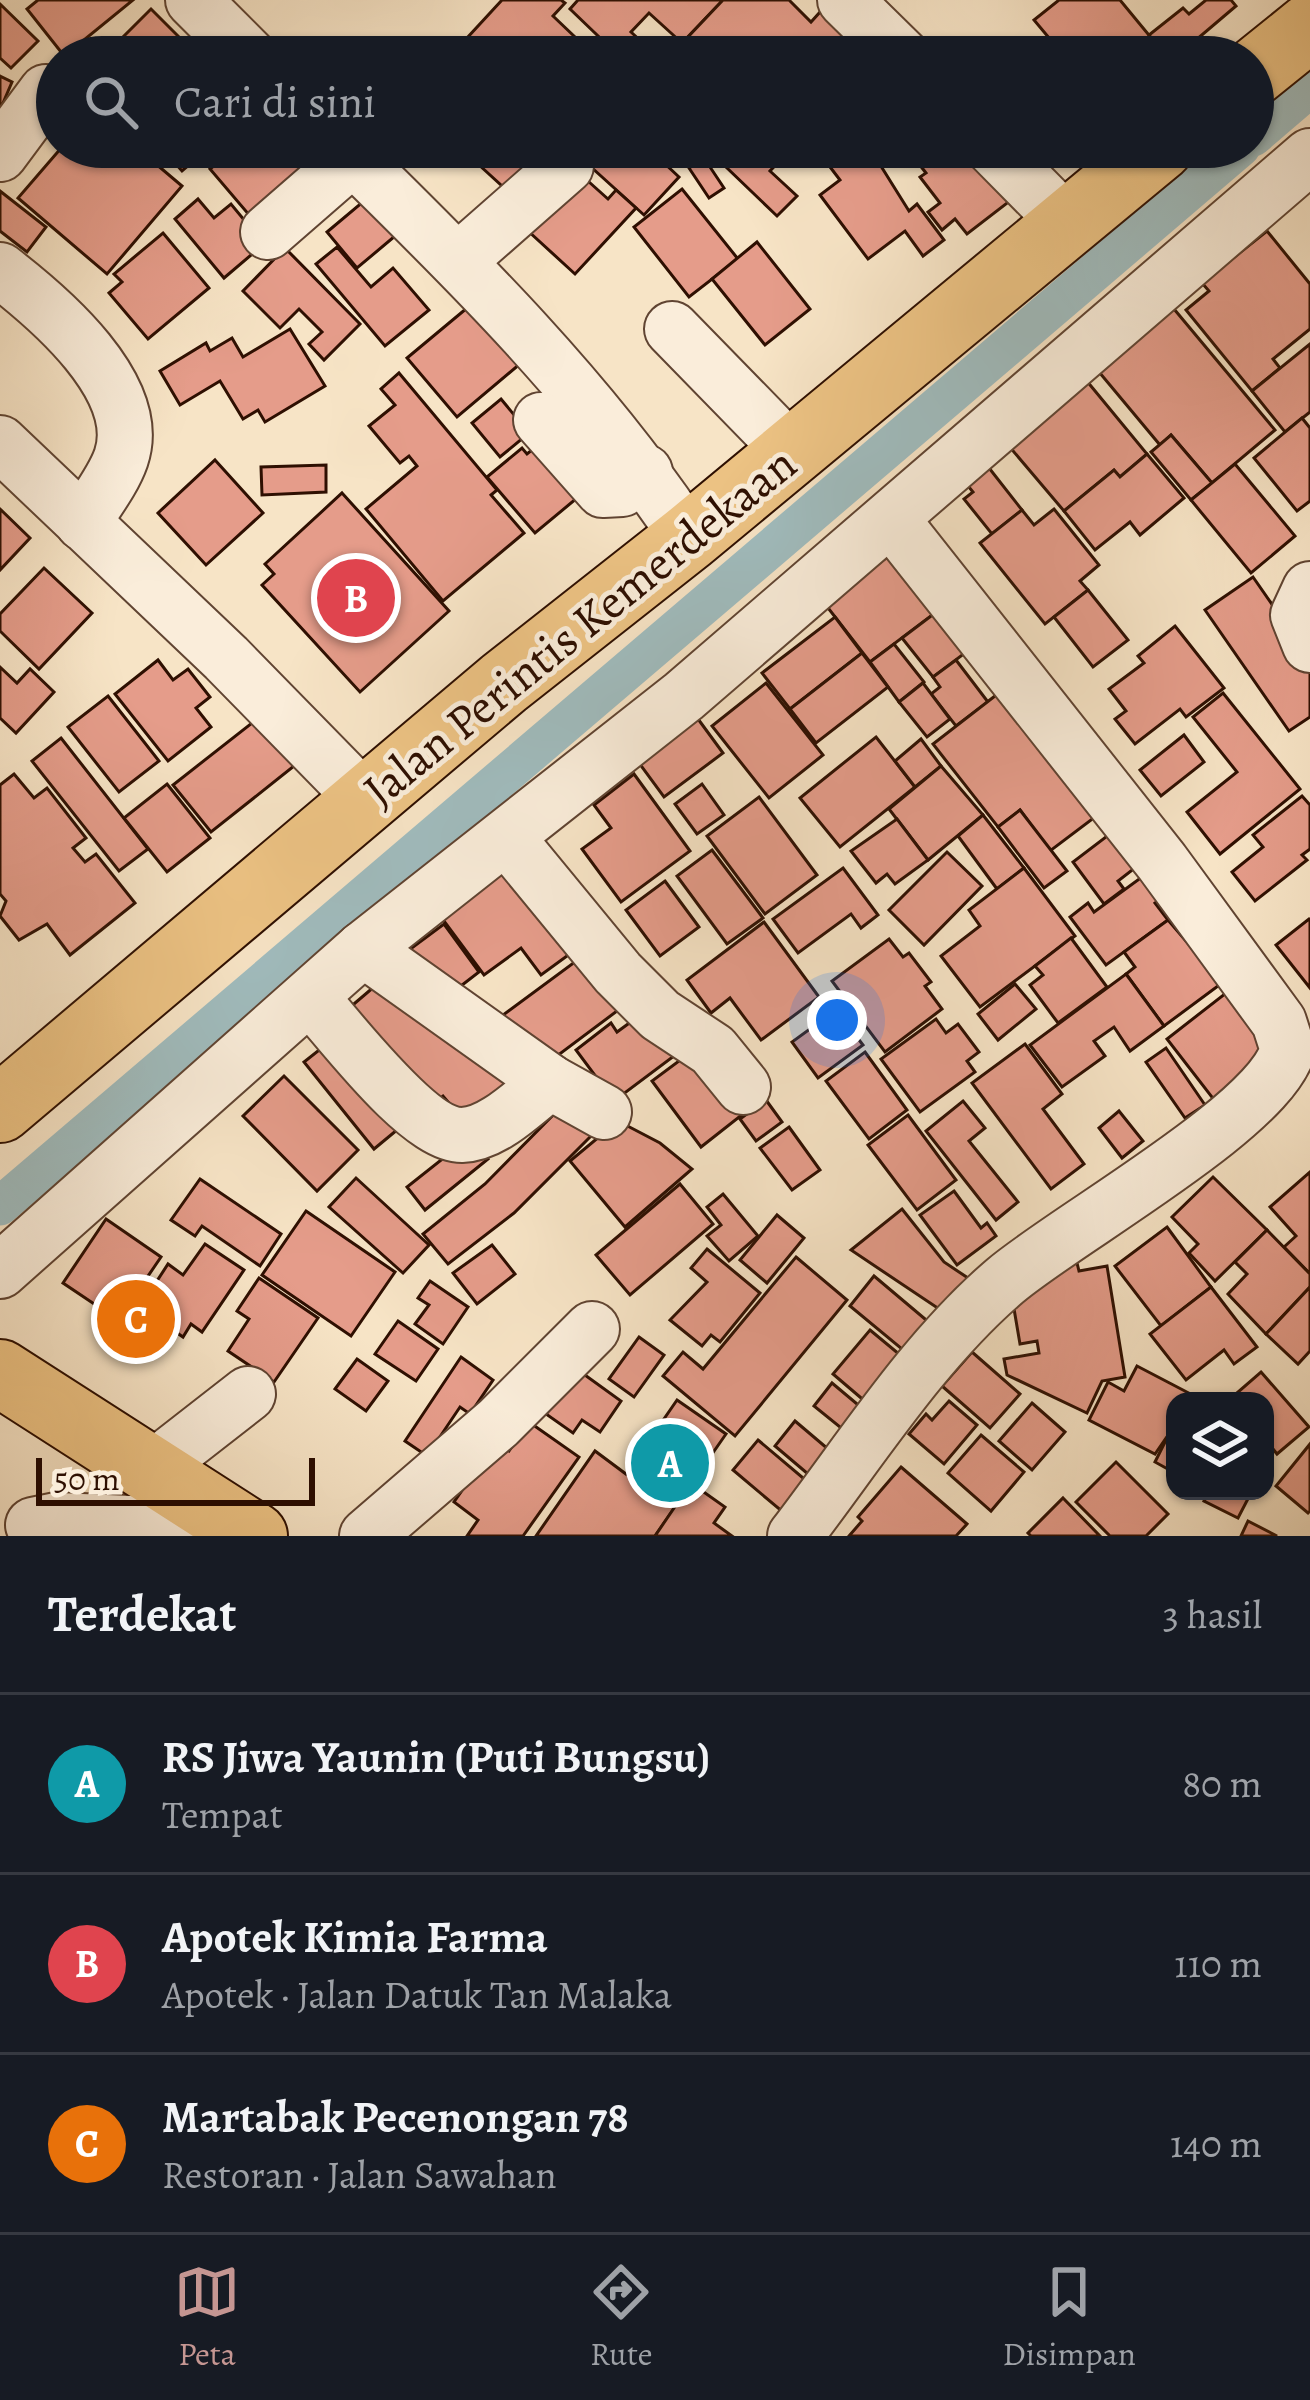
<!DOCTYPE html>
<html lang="id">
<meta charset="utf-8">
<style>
:root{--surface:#171b24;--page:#242831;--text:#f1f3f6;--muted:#9ea1a6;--line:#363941;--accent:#c59692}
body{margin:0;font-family:Alegreya,serif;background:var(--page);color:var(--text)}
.controls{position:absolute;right:36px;bottom:36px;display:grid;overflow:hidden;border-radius:24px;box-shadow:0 3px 9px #0004}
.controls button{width:108px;height:108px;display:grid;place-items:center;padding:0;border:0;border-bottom:3px solid var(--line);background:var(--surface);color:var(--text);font:60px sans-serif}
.scale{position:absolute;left:36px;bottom:30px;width:279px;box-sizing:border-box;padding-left:12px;border:6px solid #2e0f01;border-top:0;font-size:33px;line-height:42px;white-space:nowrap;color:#2e0f01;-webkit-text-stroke:9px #faedda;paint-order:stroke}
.you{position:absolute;left:837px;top:1020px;width:42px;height:42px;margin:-30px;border:9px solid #fff;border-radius:50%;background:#1a73e8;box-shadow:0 0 0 18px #1a73e833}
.badge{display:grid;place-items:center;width:78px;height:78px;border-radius:50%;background:var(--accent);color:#fff;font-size:39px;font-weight:700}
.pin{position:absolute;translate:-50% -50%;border:6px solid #fff;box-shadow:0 3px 12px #0006}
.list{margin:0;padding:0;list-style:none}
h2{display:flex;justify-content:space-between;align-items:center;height:156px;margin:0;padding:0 48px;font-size:51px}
h2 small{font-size:39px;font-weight:400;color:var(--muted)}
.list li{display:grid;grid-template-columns:78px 1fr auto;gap:36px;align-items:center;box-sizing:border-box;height:180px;padding:0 48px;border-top:3px solid var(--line)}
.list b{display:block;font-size:45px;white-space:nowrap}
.list p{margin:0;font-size:39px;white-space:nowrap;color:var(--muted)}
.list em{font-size:39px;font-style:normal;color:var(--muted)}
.icon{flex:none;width:66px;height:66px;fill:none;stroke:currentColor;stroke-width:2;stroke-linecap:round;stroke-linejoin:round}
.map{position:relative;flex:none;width:1310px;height:1536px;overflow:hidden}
.search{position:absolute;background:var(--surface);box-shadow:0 3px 9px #0004;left:36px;right:36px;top:36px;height:132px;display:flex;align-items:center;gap:30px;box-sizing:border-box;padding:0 42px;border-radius:66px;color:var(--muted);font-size:45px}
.sheet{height:696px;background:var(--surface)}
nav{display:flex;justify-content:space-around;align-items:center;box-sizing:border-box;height:168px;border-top:3px solid var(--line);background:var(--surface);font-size:33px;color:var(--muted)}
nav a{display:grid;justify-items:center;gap:6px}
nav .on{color:var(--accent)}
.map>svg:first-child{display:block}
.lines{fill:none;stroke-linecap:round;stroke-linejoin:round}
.canal{stroke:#a0bcbe;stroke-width:39}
.building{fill:#e59c8a;stroke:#2e0f01;stroke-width:3}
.minor-casing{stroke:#604432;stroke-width:58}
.major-casing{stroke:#2e0f01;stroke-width:70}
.minor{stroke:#faedda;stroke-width:54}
.major{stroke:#ecc283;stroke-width:66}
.labels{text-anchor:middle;stroke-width:10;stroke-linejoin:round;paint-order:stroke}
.street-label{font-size:48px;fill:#2e0f01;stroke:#faedda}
</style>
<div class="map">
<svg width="1310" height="1536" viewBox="0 0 1310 1536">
<rect width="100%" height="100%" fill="#f7e4c6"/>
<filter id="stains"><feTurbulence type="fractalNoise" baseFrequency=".00167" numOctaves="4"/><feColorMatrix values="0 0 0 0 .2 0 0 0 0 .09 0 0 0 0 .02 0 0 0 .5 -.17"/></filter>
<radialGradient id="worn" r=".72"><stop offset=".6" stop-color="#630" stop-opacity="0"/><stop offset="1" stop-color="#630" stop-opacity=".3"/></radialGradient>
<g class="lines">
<!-- canal -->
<g class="canal">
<polyline points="1253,137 1310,88"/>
<polyline points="0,1206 1241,147"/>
</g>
</g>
<!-- building -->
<g class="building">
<polygon points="38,0 133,0 79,44 86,53 81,57 65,57 27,9"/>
<polygon points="502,0 561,0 565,3 553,16 575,37 556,57 487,57 467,38"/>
<polygon points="578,0 723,0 682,43 649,13 631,32 658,57 620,57 570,9"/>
<polygon points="723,0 789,0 811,22 821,11 849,37 831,57 815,51 810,57 669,57"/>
<polygon points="1059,0 1120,0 1167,57 1065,57 1034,20"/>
<polygon points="1206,0 1231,0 1236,6 1176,57 1167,57 1149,35 1183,8 1189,14"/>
<polygon points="0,4 38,41 11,68 0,58"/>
<polygon points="151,9 197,55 103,57"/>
<polygon points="849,37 884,57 831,57"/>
<polygon points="467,38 487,57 449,57"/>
<polygon points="568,45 581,57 556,57"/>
<polygon points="0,76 12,82 0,110"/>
<polygon points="62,147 79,159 90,147 101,147 112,156 120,147 136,147 182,186 107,274 18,198"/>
<polygon points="161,147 210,147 182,171"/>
<polygon points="236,147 294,147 310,165 250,216 210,169"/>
<polygon points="428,147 459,147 445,162"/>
<polygon points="494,147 559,147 513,196 478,164"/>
<polygon points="569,147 647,147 679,177 644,215"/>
<polygon points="713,147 745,147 730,163"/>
<polygon points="745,147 793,147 770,171 797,196 777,216 726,167"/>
<polygon points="848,147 869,147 909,211 917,204 944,240 923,256 905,231 868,259 820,195 840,180 827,163"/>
<polygon points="922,147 977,147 1024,190 967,234 955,219 942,230 928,212 940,203 920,177 926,173 912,155"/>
<polygon points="704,158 724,188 709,198 689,168"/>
<polygon points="579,173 608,199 616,190 636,208 575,274 527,230"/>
<polygon points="682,189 738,259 689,297 634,227"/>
<polygon points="0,191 46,227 27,252 0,231"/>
<polygon points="371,195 401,231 357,268 327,232"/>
<polygon points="198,199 214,218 231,204 264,244 224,278 175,219"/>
<polygon points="1267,231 1310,284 1310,329 1273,359 1280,368 1252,391 1186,310 1209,291 1202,283"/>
<polygon points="163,233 209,288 148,339 109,293 122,282 114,274"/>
<polygon points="757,242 810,309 765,345 712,279"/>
<polygon points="337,247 371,287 393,268 429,310 385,346 316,264"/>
<polygon points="285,248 360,324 324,360 309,344 322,332 299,309 280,328 243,291"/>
<polygon points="1169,303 1275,430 1212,483 1171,435 1160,445 1094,366"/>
<polygon points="467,308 527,358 457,417 407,358"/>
<polygon points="290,329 325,386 265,422 258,410 243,419 220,381 180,405 160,371 206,343 210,351 232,338 243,357"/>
<polygon points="1310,344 1310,412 1285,432 1252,391"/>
<polygon points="399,373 497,490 491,495 524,533 443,601 366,509 417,466 409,456 400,463 369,426 395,405 381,389"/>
<polygon points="1086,380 1147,454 1120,477 1114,470 1064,511 1008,445"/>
<polygon points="501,399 529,433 500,457 472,423"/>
<polygon points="1302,418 1310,428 1310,501 1297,511 1254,458"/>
<polygon points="1171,435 1212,483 1191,500 1151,452"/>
<polygon points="547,438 589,488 535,533 487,477 522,448 527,454"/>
<polygon points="1147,454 1184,498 1140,535 1130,522 1095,550 1064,511 1114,470 1120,477"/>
<polygon points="982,459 1022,510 992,534 964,499 973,492 960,476"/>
<polygon points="215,460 263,513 206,565 158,513"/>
<polygon points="1235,464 1295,536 1251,573 1191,500"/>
<polygon points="326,465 326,492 262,495 261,467"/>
<polygon points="342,493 449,611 360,692 262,585 274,574 265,564"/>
<polygon points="0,509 30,538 0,570"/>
<polygon points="1054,509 1099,565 1080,581 1088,590 1045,624 980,543 1022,510 1034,525"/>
<polygon points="890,555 935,613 870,662 825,604"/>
<polygon points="44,568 92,613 39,669 0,631 0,614"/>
<polygon points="1253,577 1310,659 1310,717 1289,731 1205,610"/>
<polygon points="1088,590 1128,640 1093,667 1054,617"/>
<polygon points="935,613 965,653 933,677 902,638"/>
<polygon points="835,617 862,653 790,709 762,673"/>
<polygon points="1175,626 1224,688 1186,717 1180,709 1135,744 1115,719 1126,711 1109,689 1144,663 1138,656"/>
<polygon points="894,644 924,682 899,702 870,662"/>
<polygon points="862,653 888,687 816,743 790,709"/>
<polygon points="158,660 173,680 188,669 210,697 196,708 211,727 168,761 115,694"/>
<polygon points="956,660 988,702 956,726 931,694 940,687 933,677"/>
<polygon points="0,667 17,683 30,669 54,692 16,733 0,718"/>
<polygon points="1013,682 1103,811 1050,851 1020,810 998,827 933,744"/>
<polygon points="766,683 823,755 769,798 712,726"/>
<polygon points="923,683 950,719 927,737 899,702"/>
<polygon points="1223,693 1300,789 1220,854 1187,812 1237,772 1193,717"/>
<polygon points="108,696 159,761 119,792 68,727"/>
<polygon points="690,708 723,753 664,797 631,752"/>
<polygon points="257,719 294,766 211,832 173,785"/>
<polygon points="1184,735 1204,762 1161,796 1140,770"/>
<polygon points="876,737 915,787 840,847 800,798"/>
<polygon points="61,738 148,849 119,871 32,761"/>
<polygon points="921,739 941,766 915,787 895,761"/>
<polygon points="941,766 983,815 928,860 889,809"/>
<polygon points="14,774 34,798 47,788 86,838 73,848 85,862 96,854 135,903 70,955 47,924 19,940 0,916 6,901 0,894 0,785"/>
<polygon points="634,774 690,851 621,902 582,849 611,828 594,805"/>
<polygon points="167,784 210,838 167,872 124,818"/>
<polygon points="702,784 724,815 697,834 675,804"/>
<polygon points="1302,796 1310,805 1310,849 1302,855 1307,860 1255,901 1232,872 1263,847 1253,835"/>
<polygon points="759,797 817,875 765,914 707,836"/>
<polygon points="1020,810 1067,871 1044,888 998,827"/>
<polygon points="983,815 1024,868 997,889 958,836"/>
<polygon points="897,819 928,860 895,884 887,874 876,883 851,851"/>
<polygon points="1115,830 1140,864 1118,881 1124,889 1104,904 1073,862"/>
<polygon points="712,850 763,918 727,944 677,876"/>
<polygon points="947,852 982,886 924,945 889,910"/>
<polygon points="502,865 582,945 541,975 521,948 484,975 438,913"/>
<polygon points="843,868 878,915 861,928 851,914 798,953 773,919"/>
<polygon points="1024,868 1075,936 980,1007 941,956 980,926 969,910"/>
<polygon points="1146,874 1163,897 1155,903 1168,920 1106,965 1070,917 1088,903 1094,912"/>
<polygon points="665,881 699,927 660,956 626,910"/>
<polygon points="1309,919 1310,920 1310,988 1276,945"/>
<polygon points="1168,920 1222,983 1164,1026 1126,974 1135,967 1124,952"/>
<polygon points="764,922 819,997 761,1040 730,998 711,1013 687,980"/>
<polygon points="444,924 479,972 444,999 409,950"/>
<polygon points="1071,938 1107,987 1058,1023 1030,985 1043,975 1035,966"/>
<polygon points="889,939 903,957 909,953 931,982 925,986 942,1009 885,1052 832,981"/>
<polygon points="591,950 629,1002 541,1068 503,1015"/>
<polygon points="1126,974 1164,1026 1130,1051 1114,1027 1094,1041 1105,1056 1062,1087 1030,1045"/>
<polygon points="382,980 513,1086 467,1124 443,1096 428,1108 348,1009"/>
<polygon points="1015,984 1036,1009 998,1040 978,1014"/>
<polygon points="1235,986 1286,1052 1218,1105 1167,1039"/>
<polygon points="836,1010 863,1045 818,1078 792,1042"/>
<polygon points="643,1013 674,1056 614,1101 576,1050 611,1023 617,1032"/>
<polygon points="936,1019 946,1033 958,1024 979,1052 967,1061 975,1072 920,1112 881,1059"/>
<polygon points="333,1039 403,1125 374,1149 304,1062"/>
<polygon points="1025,1044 1062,1094 1043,1109 1084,1164 1051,1189 972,1083"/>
<polygon points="1166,1048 1205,1105 1185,1118 1146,1062"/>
<polygon points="695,1049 743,1114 701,1147 652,1081"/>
<polygon points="865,1052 907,1110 869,1139 826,1081"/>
<polygon points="284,1076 358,1150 317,1191 243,1116"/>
<polygon points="570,1098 599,1128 514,1213 448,1264 423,1234 485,1184"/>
<polygon points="766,1100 782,1122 756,1141 740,1119"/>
<polygon points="963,1101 985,1128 969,1141 1018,1202 996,1220 926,1131"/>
<polygon points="1119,1111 1143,1141 1122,1158 1099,1128"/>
<polygon points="908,1115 956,1180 917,1210 868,1145"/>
<polygon points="618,1121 660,1143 692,1169 625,1227 570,1161"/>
<polygon points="789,1127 820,1170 792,1190 760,1148"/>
<polygon points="470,1137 488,1159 425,1210 407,1187"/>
<polygon points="1310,1172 1310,1274 1284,1247 1296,1236 1270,1207"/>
<polygon points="1213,1177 1267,1230 1215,1281 1189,1253 1198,1244 1172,1217"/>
<polygon points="356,1178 429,1245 403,1273 329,1207"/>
<polygon points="200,1179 281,1234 260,1266 202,1226 195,1236 171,1220"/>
<polygon points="680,1184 713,1224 630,1295 596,1255"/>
<polygon points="954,1191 981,1228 987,1223 996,1236 957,1265 920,1215"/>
<polygon points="723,1194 758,1236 729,1261 707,1236 721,1225 707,1207"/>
<polygon points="902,1209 944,1262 980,1286 957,1321 851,1250"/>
<polygon points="306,1211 395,1272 351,1336 262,1275"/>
<polygon points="777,1215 804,1238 767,1283 740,1260"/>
<polygon points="106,1219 161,1257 118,1320 63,1283"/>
<polygon points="1167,1227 1211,1287 1161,1326 1115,1266"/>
<polygon points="1267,1230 1310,1274 1310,1287 1266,1334 1228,1294 1247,1274 1235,1262"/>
<polygon points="205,1244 244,1270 202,1332 191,1324 183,1337 140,1307 168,1264 183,1275"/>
<polygon points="492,1245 515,1274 477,1304 453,1273"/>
<polygon points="707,1249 760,1293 720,1342 711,1335 702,1346 670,1320 707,1282 691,1268"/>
<polygon points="796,1257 847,1300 735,1436 663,1376 683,1352 703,1369"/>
<polygon points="1077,1263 1079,1271 1107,1266 1125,1377 1102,1381 1087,1413 1007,1375 1004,1359 1039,1353 1037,1341 1020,1344 1012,1297 1046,1269"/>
<polygon points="874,1276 944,1335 920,1364 850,1306"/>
<polygon points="259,1278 318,1318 274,1382 228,1351 249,1319 237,1311"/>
<polygon points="430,1281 468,1307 443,1344 415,1324 429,1305 418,1298"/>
<polygon points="1211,1287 1257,1347 1234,1364 1224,1350 1186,1380 1150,1334"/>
<polygon points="1310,1287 1310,1351 1298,1364 1266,1334"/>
<polygon points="398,1321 438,1349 416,1381 375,1354"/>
<polygon points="870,1330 911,1364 874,1409 833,1374"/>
<polygon points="639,1337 664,1355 634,1397 609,1379"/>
<polygon points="972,1352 1020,1394 990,1428 942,1386"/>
<polygon points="461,1357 493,1380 470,1414 460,1407 427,1456 405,1441"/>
<polygon points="357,1359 388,1381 366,1411 335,1389"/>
<polygon points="1137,1366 1204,1401 1175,1401 1175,1425 1155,1454 1089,1420 1108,1382 1124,1391"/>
<polygon points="578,1370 621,1401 600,1432 582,1420 573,1433 546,1414"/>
<polygon points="1261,1372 1309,1427 1277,1454 1265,1439 1265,1401 1230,1399"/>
<polygon points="832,1383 869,1414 851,1436 814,1406"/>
<polygon points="677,1400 726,1434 655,1536 536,1536 595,1451 626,1474"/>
<polygon points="949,1401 977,1425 944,1464 909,1434 926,1414 932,1420"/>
<polygon points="1032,1403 1065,1432 1032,1470 999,1441"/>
<polygon points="795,1421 841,1460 821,1485 775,1446"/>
<polygon points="529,1422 579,1457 523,1536 467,1536 478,1520 454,1502 496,1442 509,1451"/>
<polygon points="1173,1426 1175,1427 1175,1473 1155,1462"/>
<polygon points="981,1435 1024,1472 991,1511 948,1473"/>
<polygon points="758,1440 809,1483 784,1513 733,1470"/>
<polygon points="1310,1444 1310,1511 1308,1513 1276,1486"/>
<polygon points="1116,1462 1168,1514 1146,1536 1110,1536 1076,1502"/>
<polygon points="901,1467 967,1524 956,1536 849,1536 862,1521 858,1517"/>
<polygon points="691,1483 725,1507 714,1523 732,1536 655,1536"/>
<polygon points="1209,1491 1252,1491 1238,1518 1204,1501"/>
<polygon points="1063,1498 1100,1536 1031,1536 1028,1533"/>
<polygon points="1248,1521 1277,1536 1241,1536"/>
</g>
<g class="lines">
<!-- minor casing -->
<g class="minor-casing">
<g id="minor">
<polyline points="193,0 250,57"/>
<polyline points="845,0 903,57"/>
<path d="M342,147C466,268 592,393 688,538"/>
<polyline points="992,147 1066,222"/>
<polyline points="0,154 46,92"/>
<polyline points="268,232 353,158"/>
<polyline points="458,261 566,166"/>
<path d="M0,270C48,307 145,388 121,458C113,481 95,503 83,523"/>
<polyline points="672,329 792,452"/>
<polyline points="541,420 603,490 622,489 645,472"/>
<polyline points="0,443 226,658 365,800"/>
<polyline points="1310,589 1298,615 1310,645"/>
<polyline points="507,838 618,973 660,1015 713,1050 743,1087"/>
<polyline points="363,949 550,1082 604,1112"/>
<path d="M311,998C341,1031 418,1135 462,1135C494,1134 526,1100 550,1082"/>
<polyline points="0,1271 363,949 684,696 1310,156"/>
<polyline points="148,1472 248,1394"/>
<polyline points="33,1525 57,1520 153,1524 222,1517"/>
<polyline points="367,1536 498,1423 592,1329"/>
<path d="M795,1536C861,1450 923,1351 1005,1281C1066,1229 1267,1119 1288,1050L1279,1022L1162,862L892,520"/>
</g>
</g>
<!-- major casing -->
<g class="major-casing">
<g id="major">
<polyline points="1253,73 1310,27"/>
<polyline points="0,1109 504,683 688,538 1160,147"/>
<polyline points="0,1373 254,1536"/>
</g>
</g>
<!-- minor -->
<use href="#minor" class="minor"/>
<!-- major -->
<use href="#major" class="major"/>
</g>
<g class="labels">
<!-- street labels -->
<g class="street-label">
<text transform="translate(579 626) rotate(-39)" y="17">Jalan Perintis Kemerdekaan</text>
</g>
</g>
<rect width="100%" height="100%" filter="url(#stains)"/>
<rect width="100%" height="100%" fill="url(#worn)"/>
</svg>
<div class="controls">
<button><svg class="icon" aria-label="layers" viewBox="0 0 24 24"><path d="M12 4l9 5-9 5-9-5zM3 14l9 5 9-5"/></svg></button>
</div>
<div class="scale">50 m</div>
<div class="you"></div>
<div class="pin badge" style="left:670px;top:1463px;background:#0f9aa8">A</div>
<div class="pin badge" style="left:356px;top:598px;background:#e0444e">B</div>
<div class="pin badge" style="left:136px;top:1319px;background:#e8710a">C</div>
<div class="search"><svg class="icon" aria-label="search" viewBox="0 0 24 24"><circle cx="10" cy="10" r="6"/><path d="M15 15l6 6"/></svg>Cari di sini</div>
</div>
<section class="sheet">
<h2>Terdekat<small>3 hasil</small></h2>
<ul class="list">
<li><span class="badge" style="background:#0f9aa8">A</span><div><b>RS Jiwa Yaunin (Puti Bungsu)</b><p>Tempat</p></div><em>80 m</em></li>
<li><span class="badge" style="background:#e0444e">B</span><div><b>Apotek Kimia Farma</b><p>Apotek · Jalan Datuk Tan Malaka</p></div><em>110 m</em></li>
<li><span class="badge" style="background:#e8710a">C</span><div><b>Martabak Pecenongan 78</b><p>Restoran · Jalan Sawahan</p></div><em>140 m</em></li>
</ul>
</section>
<nav>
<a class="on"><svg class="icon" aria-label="map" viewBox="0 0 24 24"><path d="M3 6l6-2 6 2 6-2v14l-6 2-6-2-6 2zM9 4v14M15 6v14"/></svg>Peta</a>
<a><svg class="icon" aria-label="directions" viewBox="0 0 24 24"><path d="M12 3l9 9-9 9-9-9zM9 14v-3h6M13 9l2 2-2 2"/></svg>Rute</a>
<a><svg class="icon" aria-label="saved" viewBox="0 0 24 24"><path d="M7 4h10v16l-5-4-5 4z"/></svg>Disimpan</a>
</nav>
